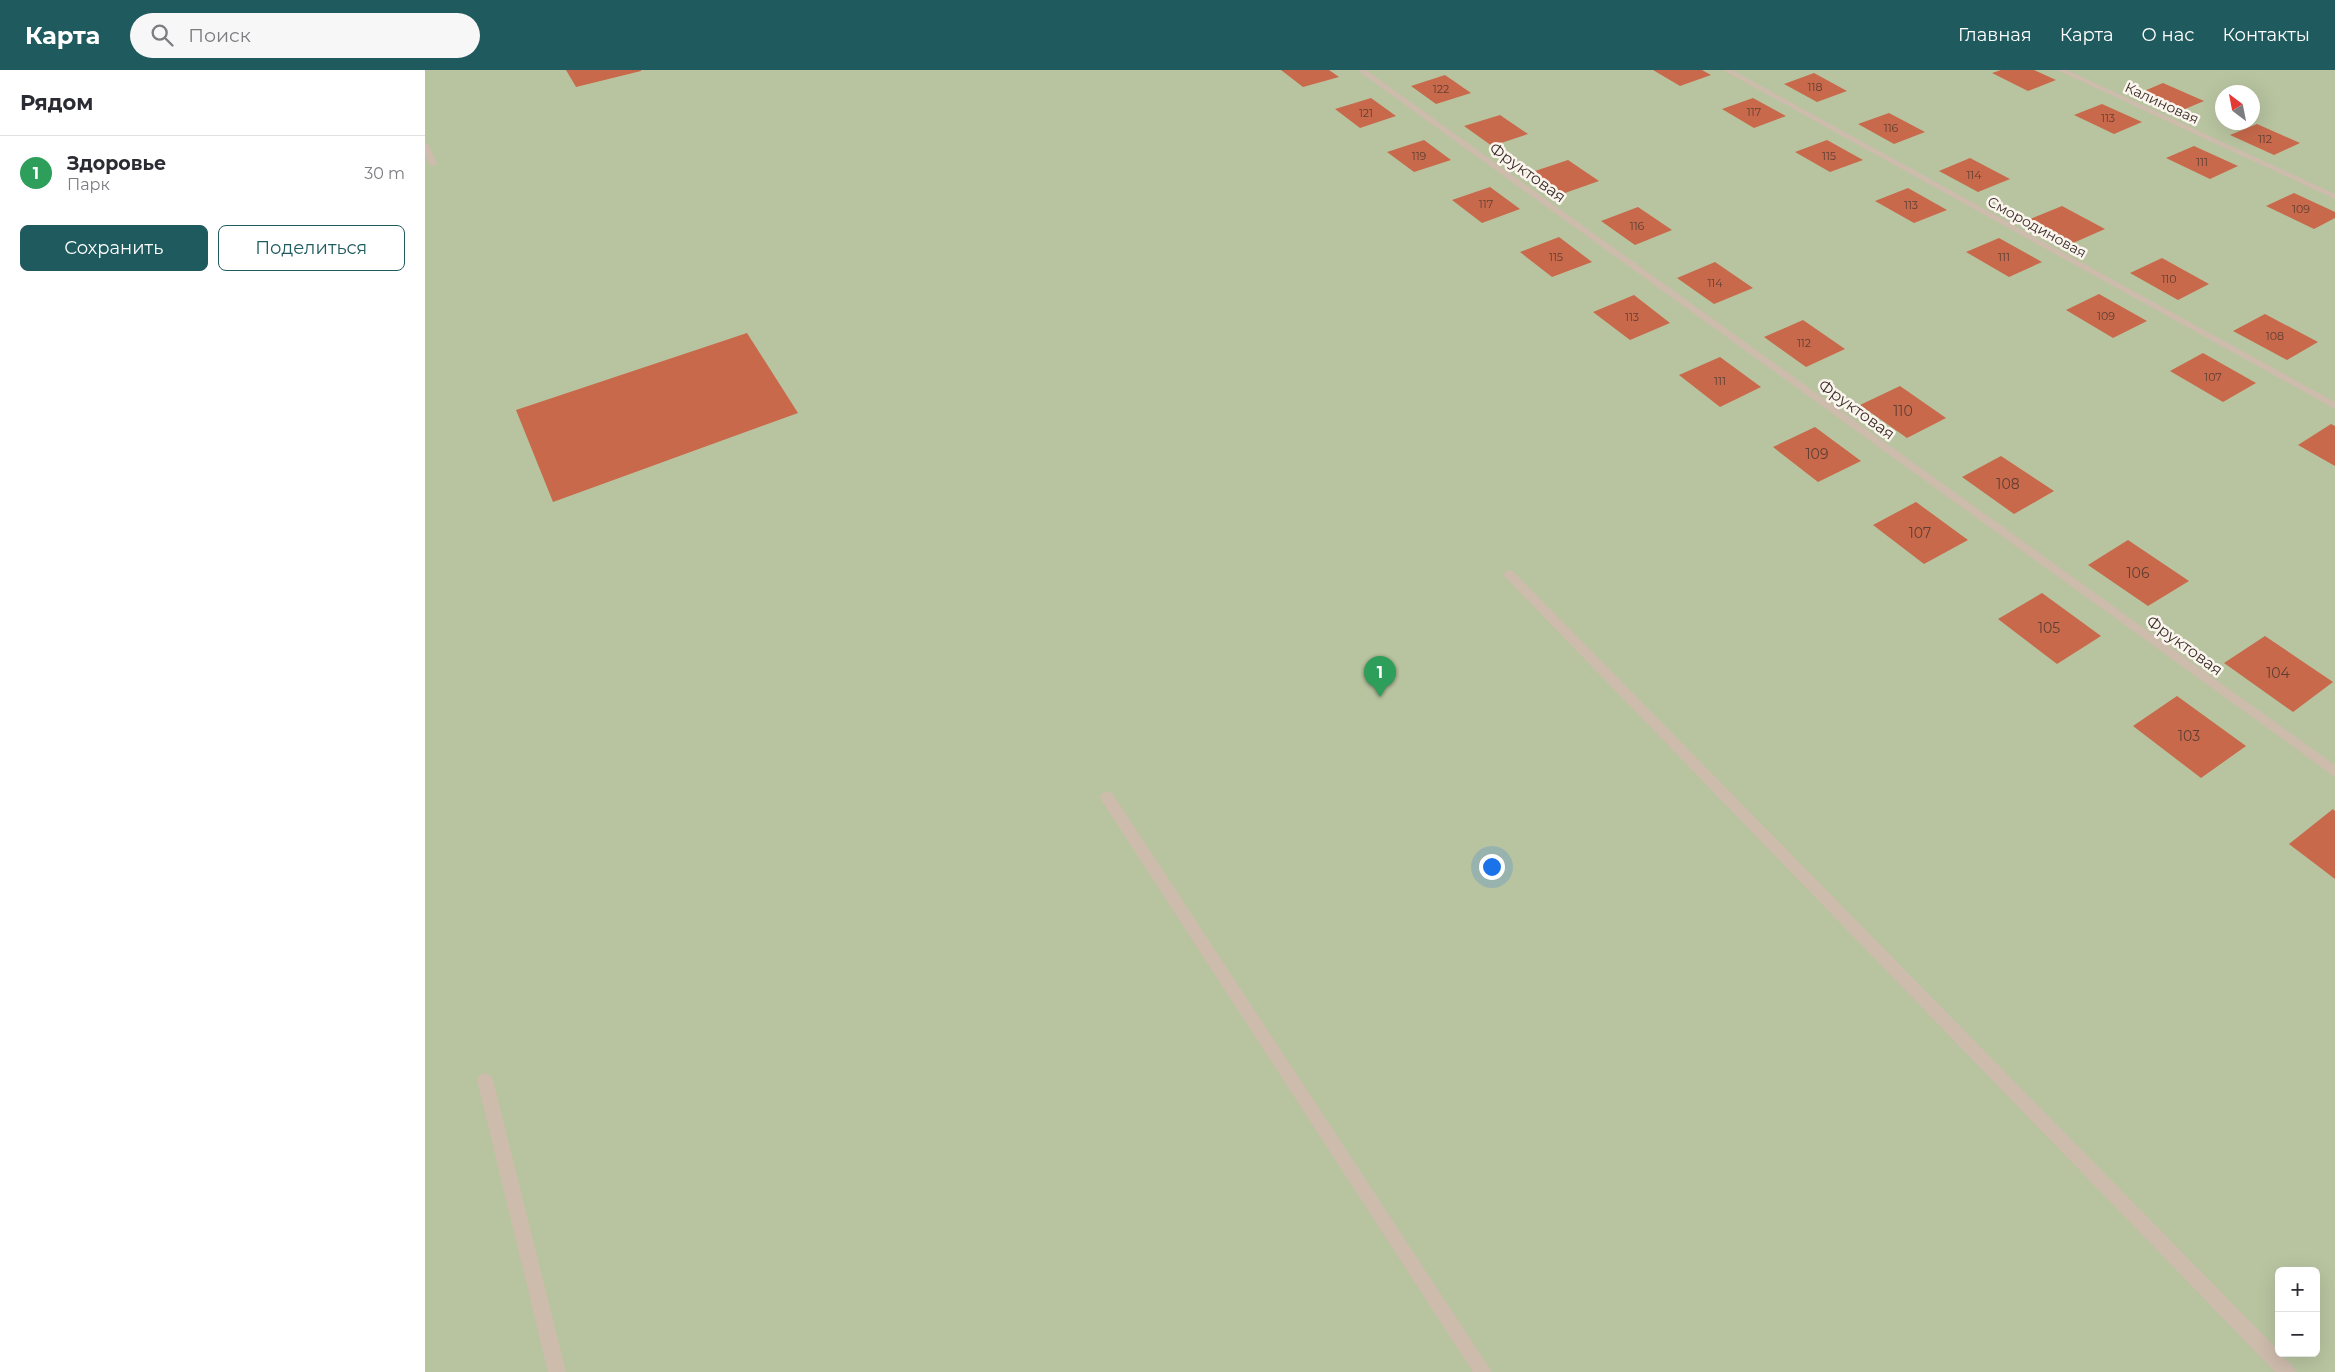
<!DOCTYPE html>
<html lang="ru">
<meta charset="utf-8">
<style>
:root{--surface:#fff;--page:#f7f7f7;--text:#2b2b33;--muted:#7c7c81;--line:#e1e1e2;--accent:#1f5a5e}
body{margin:0;font-family:Montserrat,sans-serif;background:var(--page);color:var(--text)}
.controls{position:absolute;right:15px;bottom:15px;display:grid;overflow:hidden;border-radius:8px;box-shadow:0 5px 20px #0002}
.controls button{width:45px;height:45px;display:grid;place-items:center;padding:0;border:0;border-bottom:1px solid var(--line);background:var(--surface);color:var(--text);font:25px sans-serif}
.compass{position:absolute;left:1790px;top:15px;width:45px;height:45px;border-radius:50%;background:var(--surface);box-shadow:0 5px 20px #0002;rotate:328deg}
.you{position:absolute;left:1066px;top:796px;width:18px;height:18px;margin:-12px;border:4px solid #fff;border-radius:50%;background:#1a73e8;box-shadow:0 0 0 8px #1a73e833}
.badge{display:grid;place-items:center;width:32px;height:32px;border-radius:50%;background:var(--accent);color:#fff;font-size:16px;font-weight:700}
.pin{position:absolute;translate:-50% -41px;filter:drop-shadow(0 1px 2px #0008)}
.pin::after{content:'';position:absolute;top:26px;width:18px;height:15px;background:inherit;clip-path:polygon(0 0,100% 0,50% 100%)}
.list{margin:0;padding:0;list-style:none}
h2{display:flex;justify-content:space-between;align-items:center;height:65px;margin:0;padding:0 20px;font-size:21px}
h2 small{font-size:16px;font-weight:400;color:var(--muted)}
.list li{display:grid;grid-template-columns:32px 1fr auto;gap:15px;align-items:center;box-sizing:border-box;height:75px;padding:0 20px;border-top:1px solid var(--line)}
.list b{display:block;font-size:19px;white-space:nowrap}
.list p{margin:0;font-size:16px;white-space:nowrap;color:var(--muted)}
.list em{font-size:16px;font-style:normal;color:var(--muted)}
.actions{display:flex;gap:10px;padding:15px 20px}
.actions a{flex:1;padding:11px 0;border:1px solid var(--accent);border-radius:8px;text-align:center;font-size:18px;color:var(--accent)}
.actions .main{background:var(--accent);color:#fff}
.icon{flex:none;width:28px;height:28px;fill:none;stroke:currentColor;stroke-width:2;stroke-linecap:round;stroke-linejoin:round}
.map{position:relative;flex:none;width:1910px;height:1302px;overflow:hidden}
header{display:flex;align-items:center;gap:30px;box-sizing:border-box;height:70px;padding:0 25px;background:var(--accent);color:#fff}
header strong{font-size:24px}
nav{display:flex;gap:28px;margin-inline-start:auto;font-size:18px}
.search{width:350px;height:45px;background:var(--page);display:flex;align-items:center;gap:12px;box-sizing:border-box;padding:0 18px;border-radius:28px;color:var(--muted);font-size:19px}
main{display:flex}
aside{flex:1;background:var(--surface)}
.map>svg:first-child{display:block}
.green{fill:#b8c4a0;fill-rule:evenodd}
.building{fill:#c8694b}
.lines{fill:none;stroke-linecap:round;stroke-linejoin:round}
.lane{fill:#cdbbac;fill-rule:evenodd}
.street{fill:#cdbbac;fill-rule:evenodd}
.labels{text-anchor:middle;stroke-width:5;stroke-linejoin:round;paint-order:stroke}
.far-number-label{font-size:11px;fill:#5e3e33}
.far-street-label{font-size:14px;fill:#3b302b;stroke:#fbf5ee}
.number-label{font-size:14px;fill:#5e3e33}
.street-label{font-size:16px;fill:#3b302b;stroke:#fbf5ee}
</style>
<header>
<strong>Карта</strong>
<div class="search"><svg class="icon" aria-label="search" viewBox="0 0 24 24"><circle cx="10" cy="10" r="6"/><path d="M15 15l6 6"/></svg>Поиск</div>
<nav><a>Главная</a><a>Карта</a><a>О нас</a><a>Контакты</a></nav>
</header>
<main>
<aside>
<h2>Рядом<small></small></h2>
<ul class="list">
<li><span class="badge" style="background:#2e9e5b">1</span><div><b>Здоровье</b><p>Парк</p></div><em>30 m</em></li>
</ul>
<div class="actions"><a class="main">Сохранить</a><a>Поделиться</a></div>
</aside>
<div class="map">
<svg width="1910" height="1302" viewBox="0 0 1910 1302">
<rect width="100%" height="100%" fill="#f4ebe1"/>
<!-- green -->
<path class="green" d="M0,0H1910V1302H0ZM1798,22H1828V52H1798ZM1854,1201H1891V1283H1854Z"/>
<!-- building -->
<g class="building">
<polygon points="141,0 216,0 216,1 151,17"/>
<polygon points="856,0 904,0 914,7 878,17"/>
<polygon points="1228,0 1277,0 1286,5 1255,16"/>
<polygon points="1576,0 1609,0 1631,10 1603,21 1567,3"/>
<polygon points="1389,3 1422,21 1392,32 1359,14"/>
<polygon points="1020,5 1046,23 1011,34 986,16"/>
<polygon points="1738,13 1779,31 1753,42 1712,24"/>
<polygon points="946,28 971,46 935,58 910,39"/>
<polygon points="1328,28 1361,46 1329,58 1297,39"/>
<polygon points="1677,34 1717,52 1689,64 1649,45"/>
<polygon points="1464,43 1500,62 1469,74 1433,54"/>
<polygon points="1075,45 1103,64 1067,76 1039,56"/>
<polygon points="1832,54 1875,73 1849,85 1805,65"/>
<polygon points="999,70 1026,90 989,102 962,82"/>
<polygon points="1402,70 1438,90 1405,102 1370,82"/>
<polygon points="1769,76 1813,96 1785,109 1741,88"/>
<polygon points="1545,88 1585,109 1553,122 1514,101"/>
<polygon points="1143,90 1174,111 1137,124 1107,102"/>
<polygon points="1065,117 1095,139 1057,153 1027,130"/>
<polygon points="1483,118 1522,140 1489,153 1450,131"/>
<polygon points="1869,123 1910,142 1910,148 1889,159 1841,136"/>
<polygon points="1637,136 1680,159 1648,173 1605,149"/>
<polygon points="1213,137 1247,160 1210,175 1176,151"/>
<polygon points="1134,167 1167,192 1127,207 1095,182"/>
<polygon points="1574,168 1617,192 1584,207 1541,182"/>
<polygon points="1737,188 1784,214 1753,230 1705,203"/>
<polygon points="1290,192 1328,218 1289,234 1252,208"/>
<polygon points="1674,224 1722,251 1688,268 1641,240"/>
<polygon points="1209,225 1245,253 1205,270 1168,242"/>
<polygon points="1840,244 1893,272 1862,290 1808,261"/>
<polygon points="1378,250 1420,279 1381,297 1339,267"/>
<polygon points="322,263 373,343 128,432 91,340"/>
<polygon points="1778,283 1831,313 1798,332 1745,301"/>
<polygon points="1295,287 1336,317 1295,337 1254,305"/>
<polygon points="1475,316 1521,348 1482,368 1435,335"/>
<polygon points="1906,354 1910,356 1910,396 1873,375"/>
<polygon points="1390,357 1436,391 1393,412 1348,377"/>
<polygon points="1576,386 1629,421 1589,444 1537,407"/>
<polygon points="1491,432 1543,470 1499,494 1448,455"/>
<polygon points="1703,470 1764,511 1723,536 1663,495"/>
<polygon points="1617,523 1676,566 1632,594 1573,549"/>
<polygon points="1840,566 1908,612 1868,642 1799,593"/>
<polygon points="1752,626 1821,676 1776,708 1708,656"/>
<polygon points="1908,739 1910,741 1910,809 1864,774"/>
</g>
<g class="lines">
<!-- lane -->
<g class="lane">
<polygon points="1084,500 1088,501 1854,1281 1854,1283 1868,1296 1871,1302 1850,1302 1080,507 1078,504"/>
<polygon points="682,722 687,723 1067,1302 1048,1302 677,731 675,727 677,723"/>
<polygon points="60,1003 65,1005 68,1010 141,1302 123,1302 52,1010 55,1005"/>
</g>
<!-- street -->
<g class="street">
<polygon points="932,0 941,0 1910,695 1910,707"/>
<polygon points="1298,0 1307,0 1910,332 1910,339"/>
<polygon points="1632,0 1642,0 1910,124 1910,129"/>
<polygon points="0,73 4,75 12,94 11,96 4,94 0,84"/>
</g>
</g>
<g class="labels">
<!-- far-number labels -->
<g class="far-number-label">
<text x="1390" y="21">118</text>
<text x="1016" y="23">122</text>
<text x="1329" y="46">117</text>
<text x="941" y="47">121</text>
<text x="1683" y="52">113</text>
<text x="1466" y="62">116</text>
<text x="1840" y="73">112</text>
<text x="994" y="90">119</text>
<text x="1404" y="90">115</text>
<text x="1777" y="96">111</text>
<text x="1549" y="109">114</text>
<text x="1061" y="138">117</text>
<text x="1486" y="139">113</text>
<text x="1876" y="143">109</text>
<text x="1212" y="160">116</text>
<text x="1131" y="191">115</text>
<text x="1579" y="191">111</text>
<text x="1744" y="213">110</text>
<text x="1290" y="217">114</text>
<text x="1681" y="250">109</text>
<text x="1207" y="251">113</text>
<text x="1850" y="270">108</text>
<text x="1379" y="277">112</text>
<text x="1788" y="311">107</text>
<text x="1295" y="315">111</text>
</g>
<!-- far-street labels -->
<g class="far-street-label">
<text transform="translate(1737 33) rotate(25)" y="5">Калиновая</text>
<text transform="translate(1612 157) rotate(29)" y="5">Смородиновая</text>
</g>
<!-- number labels -->
<g class="number-label">
<text x="1478" y="346">110</text>
<text x="1392" y="389">109</text>
<text x="1583" y="419">108</text>
<text x="1495" y="468">107</text>
<text x="1713" y="508">106</text>
<text x="1624" y="563">105</text>
<text x="1853" y="608">104</text>
<text x="1764" y="671">103</text>
</g>
<!-- street labels -->
<g class="street-label">
<text transform="translate(1103 102) rotate(36)" y="6">Фруктовая</text>
<text transform="translate(1432 339) rotate(36)" y="6">Фруктовая</text>
<text transform="translate(1760 575) rotate(36)" y="6">Фруктовая</text>
</g>
</g>
</svg>
<div class="controls">
<button>+</button>
<button>−</button>
</div>
<svg class="compass" viewBox="-18 -18 36 36"><path d="M0-13l5 13h-10z" fill="#e53935"/><path d="M0 13l5-13h-10z" fill="#7c7c81"/></svg>
<div class="you"></div>
<div class="pin badge" style="left:955px;top:627px;background:#2e9e5b">1</div>
</div>
</main>
